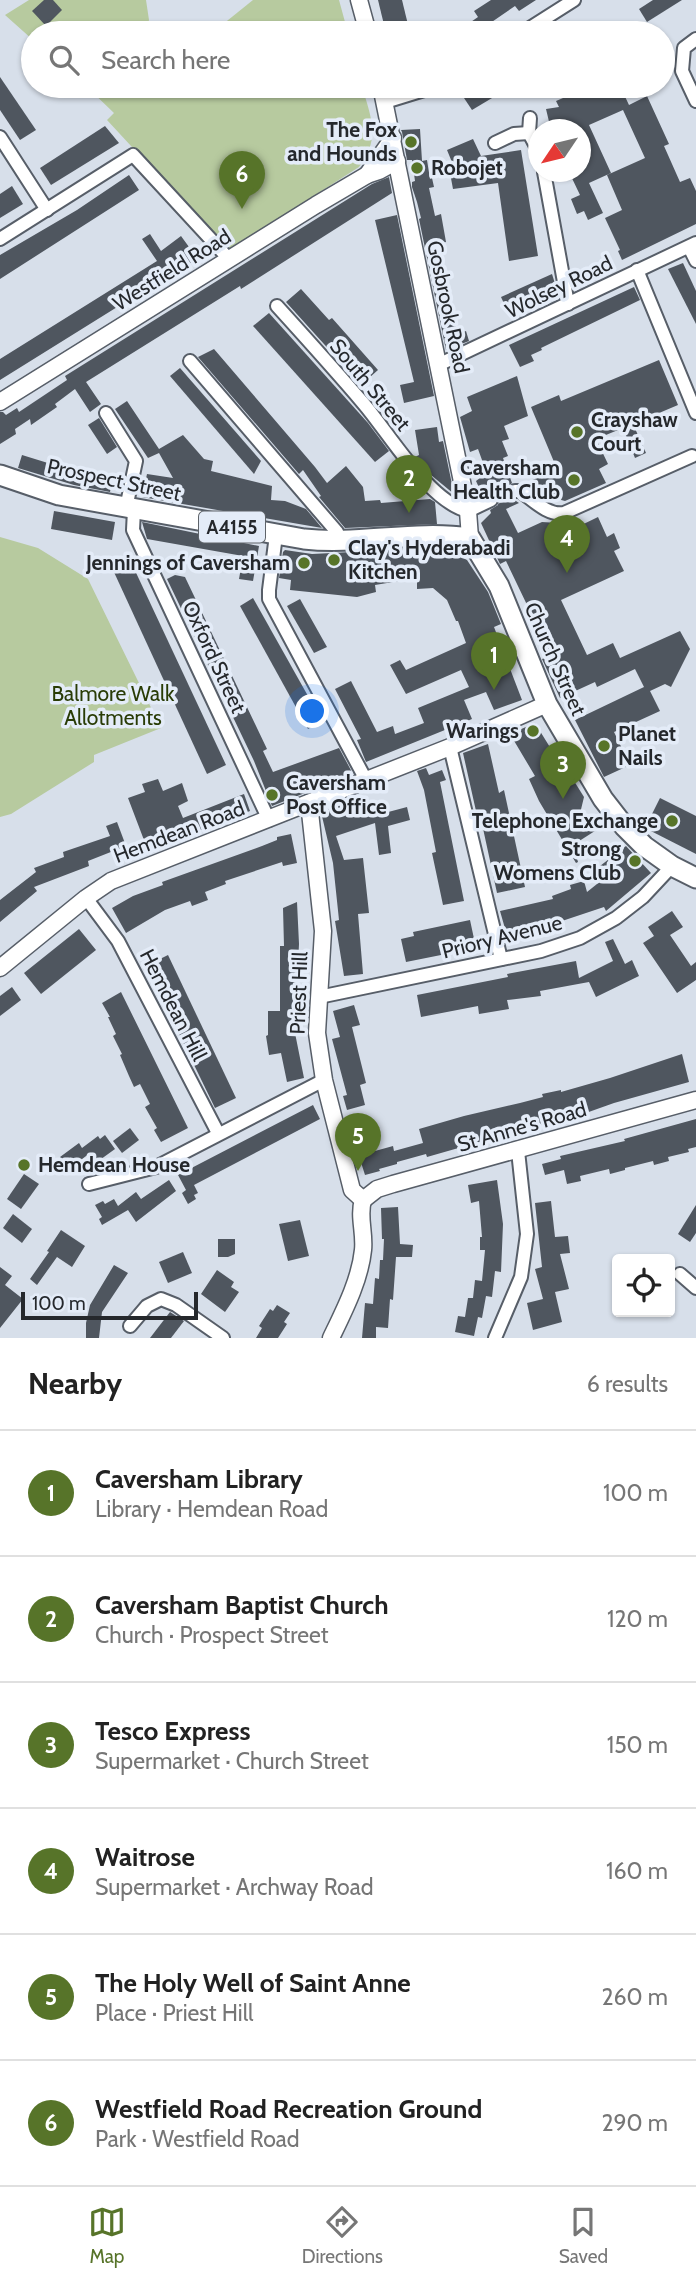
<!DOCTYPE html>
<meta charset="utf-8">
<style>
:root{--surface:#fff;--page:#f2f2f2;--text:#222;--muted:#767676;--line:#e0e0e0;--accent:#577429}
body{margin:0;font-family:Cabin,sans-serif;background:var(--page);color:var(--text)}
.controls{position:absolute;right:21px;bottom:21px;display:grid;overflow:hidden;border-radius:7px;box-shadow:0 2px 5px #0004}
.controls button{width:63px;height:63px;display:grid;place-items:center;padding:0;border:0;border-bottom:2px solid var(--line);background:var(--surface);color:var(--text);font:35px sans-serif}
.compass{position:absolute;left:528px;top:119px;width:63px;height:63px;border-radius:50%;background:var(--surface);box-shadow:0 2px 5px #0004;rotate:235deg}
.scale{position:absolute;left:21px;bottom:18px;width:177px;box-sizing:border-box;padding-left:7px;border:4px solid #25282c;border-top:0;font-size:19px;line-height:24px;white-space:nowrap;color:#25282c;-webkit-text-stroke:5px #e4ecf8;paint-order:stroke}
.you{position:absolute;left:313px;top:712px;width:24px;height:24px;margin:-18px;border:5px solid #fff;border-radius:50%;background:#1a73e8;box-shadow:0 0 0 10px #1a73e833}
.badge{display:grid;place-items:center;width:46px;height:46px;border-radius:50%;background:var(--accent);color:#fff;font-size:23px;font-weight:700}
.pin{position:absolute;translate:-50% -58px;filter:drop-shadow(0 2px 4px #0008)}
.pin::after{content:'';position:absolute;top:37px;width:24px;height:21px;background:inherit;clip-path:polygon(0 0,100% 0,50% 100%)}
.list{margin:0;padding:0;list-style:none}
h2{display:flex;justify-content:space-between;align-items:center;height:91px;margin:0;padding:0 28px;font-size:30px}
h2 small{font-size:23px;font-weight:400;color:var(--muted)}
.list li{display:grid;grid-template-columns:46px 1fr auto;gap:21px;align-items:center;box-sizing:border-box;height:126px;padding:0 28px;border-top:2px solid var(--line)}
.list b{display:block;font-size:26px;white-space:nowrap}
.list p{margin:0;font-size:23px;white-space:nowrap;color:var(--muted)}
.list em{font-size:23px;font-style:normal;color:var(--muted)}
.icon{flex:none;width:38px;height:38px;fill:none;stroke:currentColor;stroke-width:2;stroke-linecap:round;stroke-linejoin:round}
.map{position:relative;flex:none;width:696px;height:1338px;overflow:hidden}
.search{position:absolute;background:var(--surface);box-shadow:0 2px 5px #0004;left:21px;right:21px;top:21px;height:77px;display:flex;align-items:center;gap:18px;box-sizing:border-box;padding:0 24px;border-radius:38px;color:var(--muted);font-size:26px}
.sheet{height:847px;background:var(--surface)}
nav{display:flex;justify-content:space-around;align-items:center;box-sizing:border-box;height:98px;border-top:2px solid var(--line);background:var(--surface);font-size:19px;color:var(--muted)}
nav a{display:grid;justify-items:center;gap:4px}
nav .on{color:var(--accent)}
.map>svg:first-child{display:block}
.green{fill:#b7ca9f}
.building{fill:#4f565f}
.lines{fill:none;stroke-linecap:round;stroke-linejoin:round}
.minor-tunnel{stroke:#b3bac4;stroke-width:12;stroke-dasharray:12 6;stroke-linecap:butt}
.minor-casing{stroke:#575e68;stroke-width:16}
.tertiary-casing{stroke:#575e68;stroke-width:19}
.primary-casing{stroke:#575e68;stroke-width:23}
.minor{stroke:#fff;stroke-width:12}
.tertiary{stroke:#fff;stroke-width:16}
.primary{stroke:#fff;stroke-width:19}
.poi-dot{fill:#577429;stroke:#e4ecf8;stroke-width:2.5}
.labels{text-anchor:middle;stroke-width:7;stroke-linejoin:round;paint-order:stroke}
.shield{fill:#e4ecf8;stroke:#5e6369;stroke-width:2}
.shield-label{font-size:19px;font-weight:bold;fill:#25282c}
.poi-label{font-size:21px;font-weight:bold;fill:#25282c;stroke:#e4ecf8;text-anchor:end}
.street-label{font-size:21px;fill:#25282c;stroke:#e4ecf8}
.park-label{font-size:21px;fill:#293c06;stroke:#e4ecf8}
</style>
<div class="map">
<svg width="696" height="1338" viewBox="0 0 696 1338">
<rect width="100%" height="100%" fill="#d7dfea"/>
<!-- green -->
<g class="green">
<polygon points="29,0 146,0 149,20 145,33 33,33 33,40 5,15"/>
<polygon points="253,0 339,0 348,33 212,33"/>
<path d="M86,86H142L145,88L148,86H362C371,118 381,138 359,167L228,251L107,120L114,113Z"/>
<polygon points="0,537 38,548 88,579 161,728 94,755 94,762 11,814 0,817"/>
</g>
<!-- building -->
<g class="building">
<polygon points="44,0 53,0 62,10 46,26 32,11"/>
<polygon points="378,0 402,0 410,33 386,33"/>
<polygon points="491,0 536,0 519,11 515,6 483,28 486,33 455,33 478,17 474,11"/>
<polygon points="653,0 682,0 647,22 639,9"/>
<polygon points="0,77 36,130 20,140 0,110"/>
<polygon points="476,86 512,86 472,110 462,95"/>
<polygon points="591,86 620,86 629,105 647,96 669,144 664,146 680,182 690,178 696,191 696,224 622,260 618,251 620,250 605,218 622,210 607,175 645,158 623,110 589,125 611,173 589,183 603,213 588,220 584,211 577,214 571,199 580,195 569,172 580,172 580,130 569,130 568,127 551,130 546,109 559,107 556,101"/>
<polygon points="105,126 119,143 51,185 40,168"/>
<polygon points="420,129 422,161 427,160 430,179 432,178 434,187 429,188 435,216 441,214 446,242 437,244 458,334 466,331 469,341 446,350 419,219 421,218 417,202 412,187 412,182 415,181 412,160 407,160 402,132 401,130"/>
<polygon points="473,139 481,156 521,150 538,256 509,261 498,183 453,189 450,173 456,172 447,150"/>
<polygon points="129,175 139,190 0,279 0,255 77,210"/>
<polygon points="389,177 392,193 241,289 240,286 86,382 101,404 90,412 75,389 55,404 57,407 31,425 30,419 15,429 16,434 0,444 0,412 3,412 6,415 17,408 19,412 67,380 65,376 372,184"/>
<polygon points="12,186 23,204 0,218 0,194"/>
<polygon points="397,215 434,396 404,403 400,385 414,382 375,220"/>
<polygon points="150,234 161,251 181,236 197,258 177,273 175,271 0,380 0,359 157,261 142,239"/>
<polygon points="683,263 696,291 696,324 668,269"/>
<polygon points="552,274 557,290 508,312 501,297"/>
<polygon points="634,287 640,300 541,348 542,350 531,355 534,361 520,367 509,345"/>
<polygon points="301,289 329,320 332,318 378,370 361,385 286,302"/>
<polygon points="269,313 368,423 389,451 375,462 253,326"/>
<polygon points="214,349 315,467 327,483 346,466 363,487 365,501 380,500 381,503 430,499 435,502 437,524 345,528 319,497 321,496 303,470 299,474 198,357"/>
<polygon points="659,360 678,405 633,424 646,453 635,458 623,428 596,439 608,464 599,469 606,483 565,501 550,497 528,482 557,469 531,407 559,395 561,401"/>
<polygon points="180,368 261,461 254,474 170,376"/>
<polygon points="517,376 528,416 504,426 509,439 502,441 508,456 503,458 512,483 507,487 507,495 519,503 506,509 518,533 542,522 558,523 563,534 598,517 607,537 614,533 620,548 614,551 624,571 561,600 587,655 613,643 620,658 680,631 690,649 671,687 665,684 650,691 660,711 614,732 630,765 604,777 575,720 644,687 635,669 597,687 595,682 560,698 542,659 547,657 525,611 529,609 506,561 500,564 481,523 491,513 490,510 498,505 499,497 492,491 482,494 476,481 480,478 481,473 486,471 478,449 470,452 460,417 472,411 467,397"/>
<polygon points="127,401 159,449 183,435 204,459 213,461 211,471 272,486 271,500 285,501 306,509 322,528 142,497 147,474 173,478 159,453 148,458 115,409"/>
<polygon points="99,418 117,447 107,454 88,425"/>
<polygon points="437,427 439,442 443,441 454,494 431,475 415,457 419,455 415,430"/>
<polygon points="22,455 77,472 76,475 112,481 110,492 74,485 18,468"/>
<polygon points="54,511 115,522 112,540 51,529"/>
<polygon points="142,522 259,546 253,581 239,579 243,556 147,539"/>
<polygon points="431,548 453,553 467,560 488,592 501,624 494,627 522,700 494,710 486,692 464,700 472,719 366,762 357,740 361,739 335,689 351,681 377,732 393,726 395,734 424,723 418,708 469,687 461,670 406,694 390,665 400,660 406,670 466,643 458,621 456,621 447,600 433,588 417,589 417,578 375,585 376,592 357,597 290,590 291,580 279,578 283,552 285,550 312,554"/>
<polygon points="131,562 226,765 207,774 113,570"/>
<polygon points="175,575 185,577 267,749 263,751 273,772 339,748 353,774 272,806 254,761 167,579"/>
<polygon points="253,598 322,721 308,729 240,606"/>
<polygon points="300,599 327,647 314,653 287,606"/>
<polygon points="535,723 564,770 569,767 577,780 574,781 584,797 577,826 591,817 598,829 573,845 578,862 576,863 539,801 529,779 535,776 510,734"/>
<polygon points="488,744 499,793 504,790 525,887 497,893 479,810 476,811 463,753"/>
<polygon points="426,768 429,775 442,770 446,780 440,782 464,901 443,905 432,853 436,852 424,790 417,771"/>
<polygon points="158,779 163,791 182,783 188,801 178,806 183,818 244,794 250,811 175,840 174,837 147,848 128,798 145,792 142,784"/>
<polygon points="366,797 377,815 407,807 410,820 388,826 391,853 379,855 375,823 336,836 344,860 363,858 369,913 358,914 363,974 344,976 335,921 339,920 333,863 321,812"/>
<polygon points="660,798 696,816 696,854 645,828"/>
<polygon points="117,822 126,846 88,861 89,866 34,887 37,891 0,922 0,900 36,872 34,868 64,857 63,852 110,836 106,826"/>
<polygon points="291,834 297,863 283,866 282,862 225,881 226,884 205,892 208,900 192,906 190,901 165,910 126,933 112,908 133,896 163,885 162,882 262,846 277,840 277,837"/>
<polygon points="626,846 651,873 606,911 604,907 508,939 500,911 553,899 552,896 571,889 570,885 584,881 587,892 607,876 600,870 600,866"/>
<polygon points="297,902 299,944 297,983 294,983 297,1028 294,1028 304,1078 287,1082 281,1053 269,1055 266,1036 268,1035 268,1011 280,1011 280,946 284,946 283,908"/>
<polygon points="672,911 683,927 670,935 691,966 696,962 696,980 677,993 643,943 654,936 648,927"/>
<polygon points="470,920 476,948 406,962 401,939 414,936 413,932"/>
<polygon points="79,929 96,950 41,994 24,973"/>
<polygon points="613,939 625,964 632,960 639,976 596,997 589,982 540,991 541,996 507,1000 509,1009 479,1014 478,1006 421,1017 417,995 508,977 507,974 576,961 579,978 613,961 605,942"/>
<polygon points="168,955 236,1098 215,1108 146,966"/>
<polygon points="12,987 21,1000 0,1016 0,996"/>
<polygon points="121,992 188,1128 161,1142 154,1130 157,1128 145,1107 150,1104 140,1084 134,1087 129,1076 120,1055 122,1054 113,1036 116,1034 108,1017 110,1017 102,1003"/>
<polygon points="354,1005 360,1025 352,1027 366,1083 360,1085 365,1105 347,1110 343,1096 347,1095 332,1039 340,1037 333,1011"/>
<polygon points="682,1054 689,1082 614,1103 569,1119 528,1128 427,1157 426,1154 397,1162 397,1164 379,1169 380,1171 365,1175 359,1156 365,1154 358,1129 367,1126 375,1151 393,1146 394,1151 423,1143 419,1129 464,1116 520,1103 543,1097 542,1094 561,1090 561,1092 610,1078"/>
<polygon points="313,1105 320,1119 194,1185 198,1193 194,1195 196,1199 188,1204 182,1193 186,1190 178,1175"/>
<polygon points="696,1119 696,1147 688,1149 689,1152 668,1157 669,1161 654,1165 653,1161 625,1168 625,1170 610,1174 609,1169 580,1176 581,1181 567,1184 564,1170 545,1175 542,1164 561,1159 560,1156 625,1141 624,1139"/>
<polygon points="130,1128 139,1140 122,1153 113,1141"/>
<polygon points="105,1135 115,1149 97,1162 90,1153 69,1169 60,1157 79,1143 82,1148 98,1136 100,1139"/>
<polygon points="24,1174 39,1184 21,1209 7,1199"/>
<polygon points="169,1180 176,1191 136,1222 128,1210 102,1225 99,1219 102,1217 95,1205 103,1201 105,1204 114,1199 118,1206 136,1192 141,1199"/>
<polygon points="497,1180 503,1224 501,1272 495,1271 492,1297 486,1296 482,1318 478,1317 474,1336 455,1332 458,1316 465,1317 468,1298 473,1298 475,1280 482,1281 485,1250 480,1250 480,1237 482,1237 479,1201 471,1203 468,1185"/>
<polygon points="551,1201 555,1237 568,1236 570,1253 560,1254 569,1289 555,1292 562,1322 533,1330 527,1303 543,1299 535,1269 542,1267 535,1203"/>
<polygon points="696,1205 696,1233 690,1242 678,1234"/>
<polygon points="398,1207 400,1244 413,1245 412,1257 396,1257 393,1300 390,1299 388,1328 376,1327 376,1338 362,1338 365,1303 373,1304 375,1278 379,1279 380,1260 383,1260 384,1239 382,1239 381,1208"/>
<polygon points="13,1214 32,1229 22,1243 3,1228"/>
<polygon points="300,1220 309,1256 288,1261 279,1224"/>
<polygon points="61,1230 85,1246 72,1267 57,1257 37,1285 30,1279 49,1252 47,1251"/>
<polygon points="218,1239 235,1239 235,1254 228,1257 218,1257"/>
<polygon points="183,1252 192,1273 168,1283 159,1262"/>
<polygon points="114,1265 128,1273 102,1312 99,1338 86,1338 86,1323 90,1305"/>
<polygon points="0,1267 12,1276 5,1285 23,1299 0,1328"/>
<polygon points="217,1270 234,1282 231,1287 239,1292 225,1312 201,1294"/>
<polygon points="277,1305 290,1313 284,1322 287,1324 278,1338 256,1338 262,1328 259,1326 270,1309 273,1311"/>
<polygon points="170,1312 184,1321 171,1338 150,1338"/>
</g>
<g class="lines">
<!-- minor-tunnel -->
<polyline class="minor-tunnel" points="491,500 515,491"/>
<!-- minor casing -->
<g class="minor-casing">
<g id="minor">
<polyline points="522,33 574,0"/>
<polyline points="696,39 684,48 682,71 696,101"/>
<polyline points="385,102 437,86"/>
<polyline points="530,118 529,133 538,150"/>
<polyline points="0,137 47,210"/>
<polyline points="495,143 514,134 529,133"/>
<polyline points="544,172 568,304"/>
<polyline points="0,239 133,155 229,259"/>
<polyline points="689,247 696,261"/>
<polyline points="637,270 696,413"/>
<path d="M277,306C306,338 335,370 363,403C389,433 429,502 468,511L491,500"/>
<polyline points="190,361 337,532 340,541"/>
<polyline points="438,365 696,243"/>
<polyline points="106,413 136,461 126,508"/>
<path d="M515,491H520C533,500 548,516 564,513L692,456"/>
<polyline points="134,510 133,530 269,820"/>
<polyline points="276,535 269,590 269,599 366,780"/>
<polyline points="450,747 501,959"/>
<polyline points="86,898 118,941 218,1133"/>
<polyline points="319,997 541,951 580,938 616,918 643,897 672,866"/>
<polyline points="89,1184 156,1167 324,1080"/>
<polyline points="680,1274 696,1288"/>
<polyline points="130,1326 147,1306 161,1299 176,1305 223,1338"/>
<polyline points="495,1338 521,1277 527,1234 518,1151"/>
</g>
</g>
<!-- tertiary casing -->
<g class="tertiary-casing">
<g id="tertiary">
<polyline points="359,0 368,33"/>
<polyline points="381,86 468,511 470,538"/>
<polyline points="367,175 393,138"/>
<polyline points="0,402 316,205 367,175 379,171 397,161"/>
<polyline points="309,803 323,931 317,1033 324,1080 352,1190 363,1200"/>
<polyline points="0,968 86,898 111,881 450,747 547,704"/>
<polyline points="363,1200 377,1189 393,1184 696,1100"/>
<path d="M331,1338C344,1311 360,1280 363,1250C365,1233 358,1216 363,1200"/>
</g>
</g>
<!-- primary casing -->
<g class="primary-casing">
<path id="primary" d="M0,475L59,495L304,539C359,545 414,530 470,538L499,586L547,704L603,799L624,826L644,846L672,866L696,878"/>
</g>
<!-- minor -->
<use href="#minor" class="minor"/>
<!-- tertiary -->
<use href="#tertiary" class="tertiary"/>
<!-- primary -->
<use href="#primary" class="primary"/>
</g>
<!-- markers -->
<g class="poi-dot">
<circle cx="411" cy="142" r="7"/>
<circle cx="417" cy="168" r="7"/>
<circle cx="577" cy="432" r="7"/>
<circle cx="574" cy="480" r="7"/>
<circle cx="334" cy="560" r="7"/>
<circle cx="304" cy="563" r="7"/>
<circle cx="533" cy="731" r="7"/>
<circle cx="604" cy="746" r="7"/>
<circle cx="272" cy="795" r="7"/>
<circle cx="672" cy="821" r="7"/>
<circle cx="635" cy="861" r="7"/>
<circle cx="24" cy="1165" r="7"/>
</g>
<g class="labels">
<!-- shield labels -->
<rect class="shield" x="199" y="511.5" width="66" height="31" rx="5"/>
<g class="shield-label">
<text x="232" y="534">A4155</text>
</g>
<!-- poi labels -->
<g class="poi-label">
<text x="397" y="137">The Fox<tspan x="397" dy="24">and Hounds</tspan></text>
<text x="431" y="175" text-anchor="start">Robojet</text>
<text x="591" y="427" text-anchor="start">Crayshaw<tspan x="591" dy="24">Court</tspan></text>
<text x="560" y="475">Caversham<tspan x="560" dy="24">Health Club</tspan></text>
<text x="348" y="555" text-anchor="start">Clay's Hyderabadi<tspan x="348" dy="24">Kitchen</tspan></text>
<text x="290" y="570">Jennings of Caversham</text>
<text x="519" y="738">Warings</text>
<text x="618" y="741" text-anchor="start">Planet<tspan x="618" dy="24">Nails</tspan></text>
<text x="286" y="790" text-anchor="start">Caversham<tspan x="286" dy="24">Post Office</tspan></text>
<text x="658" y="828">Telephone Exchange</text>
<text x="621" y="856">Strong<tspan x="621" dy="24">Womens Club</tspan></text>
<text x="38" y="1172" text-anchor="start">Hemdean House</text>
</g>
<!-- street labels -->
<g class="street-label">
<text transform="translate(172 270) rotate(-32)" y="7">Westfield Road</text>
<text transform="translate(559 287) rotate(-26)" y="7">Wolsey Road</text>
<text transform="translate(448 307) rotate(78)" y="7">Gosbrook Road</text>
<text transform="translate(370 385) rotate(50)" y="7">South Street</text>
<text transform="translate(114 480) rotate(12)" y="7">Prospect Street</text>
<text transform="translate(214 657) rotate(65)" y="7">Oxford Street</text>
<text transform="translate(555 659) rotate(66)" y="7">Church Street</text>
<text transform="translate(179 832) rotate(-21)" y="7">Hemdean Road</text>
<text transform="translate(502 937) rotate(-14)" y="7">Priory Avenue</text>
<text transform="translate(299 993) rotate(-88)" y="7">Priest Hill</text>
<text transform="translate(173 1005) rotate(63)" y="7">Hemdean Hill</text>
<text transform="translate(522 1127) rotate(-16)" y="7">St Anne's Road</text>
</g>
<!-- park labels -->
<g class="park-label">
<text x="113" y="701">Balmore Walk<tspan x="113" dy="24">Allotments</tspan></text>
</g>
</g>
</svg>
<div class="controls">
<button><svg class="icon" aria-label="locate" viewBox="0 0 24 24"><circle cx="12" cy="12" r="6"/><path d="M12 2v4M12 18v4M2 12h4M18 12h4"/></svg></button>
</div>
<svg class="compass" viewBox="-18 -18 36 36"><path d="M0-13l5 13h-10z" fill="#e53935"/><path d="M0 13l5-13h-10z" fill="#767676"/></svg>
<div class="scale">100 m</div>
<div class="you"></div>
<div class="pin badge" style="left:494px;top:690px">1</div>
<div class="pin badge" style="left:409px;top:513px">2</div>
<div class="pin badge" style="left:563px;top:799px">3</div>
<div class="pin badge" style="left:567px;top:573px">4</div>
<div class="pin badge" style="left:358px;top:1171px">5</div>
<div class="pin badge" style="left:242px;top:209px">6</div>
<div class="search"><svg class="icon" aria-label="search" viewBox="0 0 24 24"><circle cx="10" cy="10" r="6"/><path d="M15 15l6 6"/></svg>Search here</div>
</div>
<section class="sheet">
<h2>Nearby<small>6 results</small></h2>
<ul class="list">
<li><span class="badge">1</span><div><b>Caversham Library</b><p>Library · Hemdean Road</p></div><em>100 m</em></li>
<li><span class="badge">2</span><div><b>Caversham Baptist Church</b><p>Church · Prospect Street</p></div><em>120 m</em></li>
<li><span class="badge">3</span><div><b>Tesco Express</b><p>Supermarket · Church Street</p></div><em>150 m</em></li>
<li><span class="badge">4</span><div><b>Waitrose</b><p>Supermarket · Archway Road</p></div><em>160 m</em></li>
<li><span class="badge">5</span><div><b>The Holy Well of Saint Anne</b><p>Place · Priest Hill</p></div><em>260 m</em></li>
<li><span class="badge">6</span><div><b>Westfield Road Recreation Ground</b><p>Park · Westfield Road</p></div><em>290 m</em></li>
</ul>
</section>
<nav>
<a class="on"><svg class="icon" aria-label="map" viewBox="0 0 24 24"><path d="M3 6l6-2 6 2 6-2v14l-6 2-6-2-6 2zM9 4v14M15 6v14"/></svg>Map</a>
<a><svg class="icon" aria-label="directions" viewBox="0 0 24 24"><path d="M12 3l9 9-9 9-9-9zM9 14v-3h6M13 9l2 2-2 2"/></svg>Directions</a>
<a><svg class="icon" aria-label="saved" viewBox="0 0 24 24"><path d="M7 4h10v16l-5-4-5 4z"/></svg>Saved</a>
</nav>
